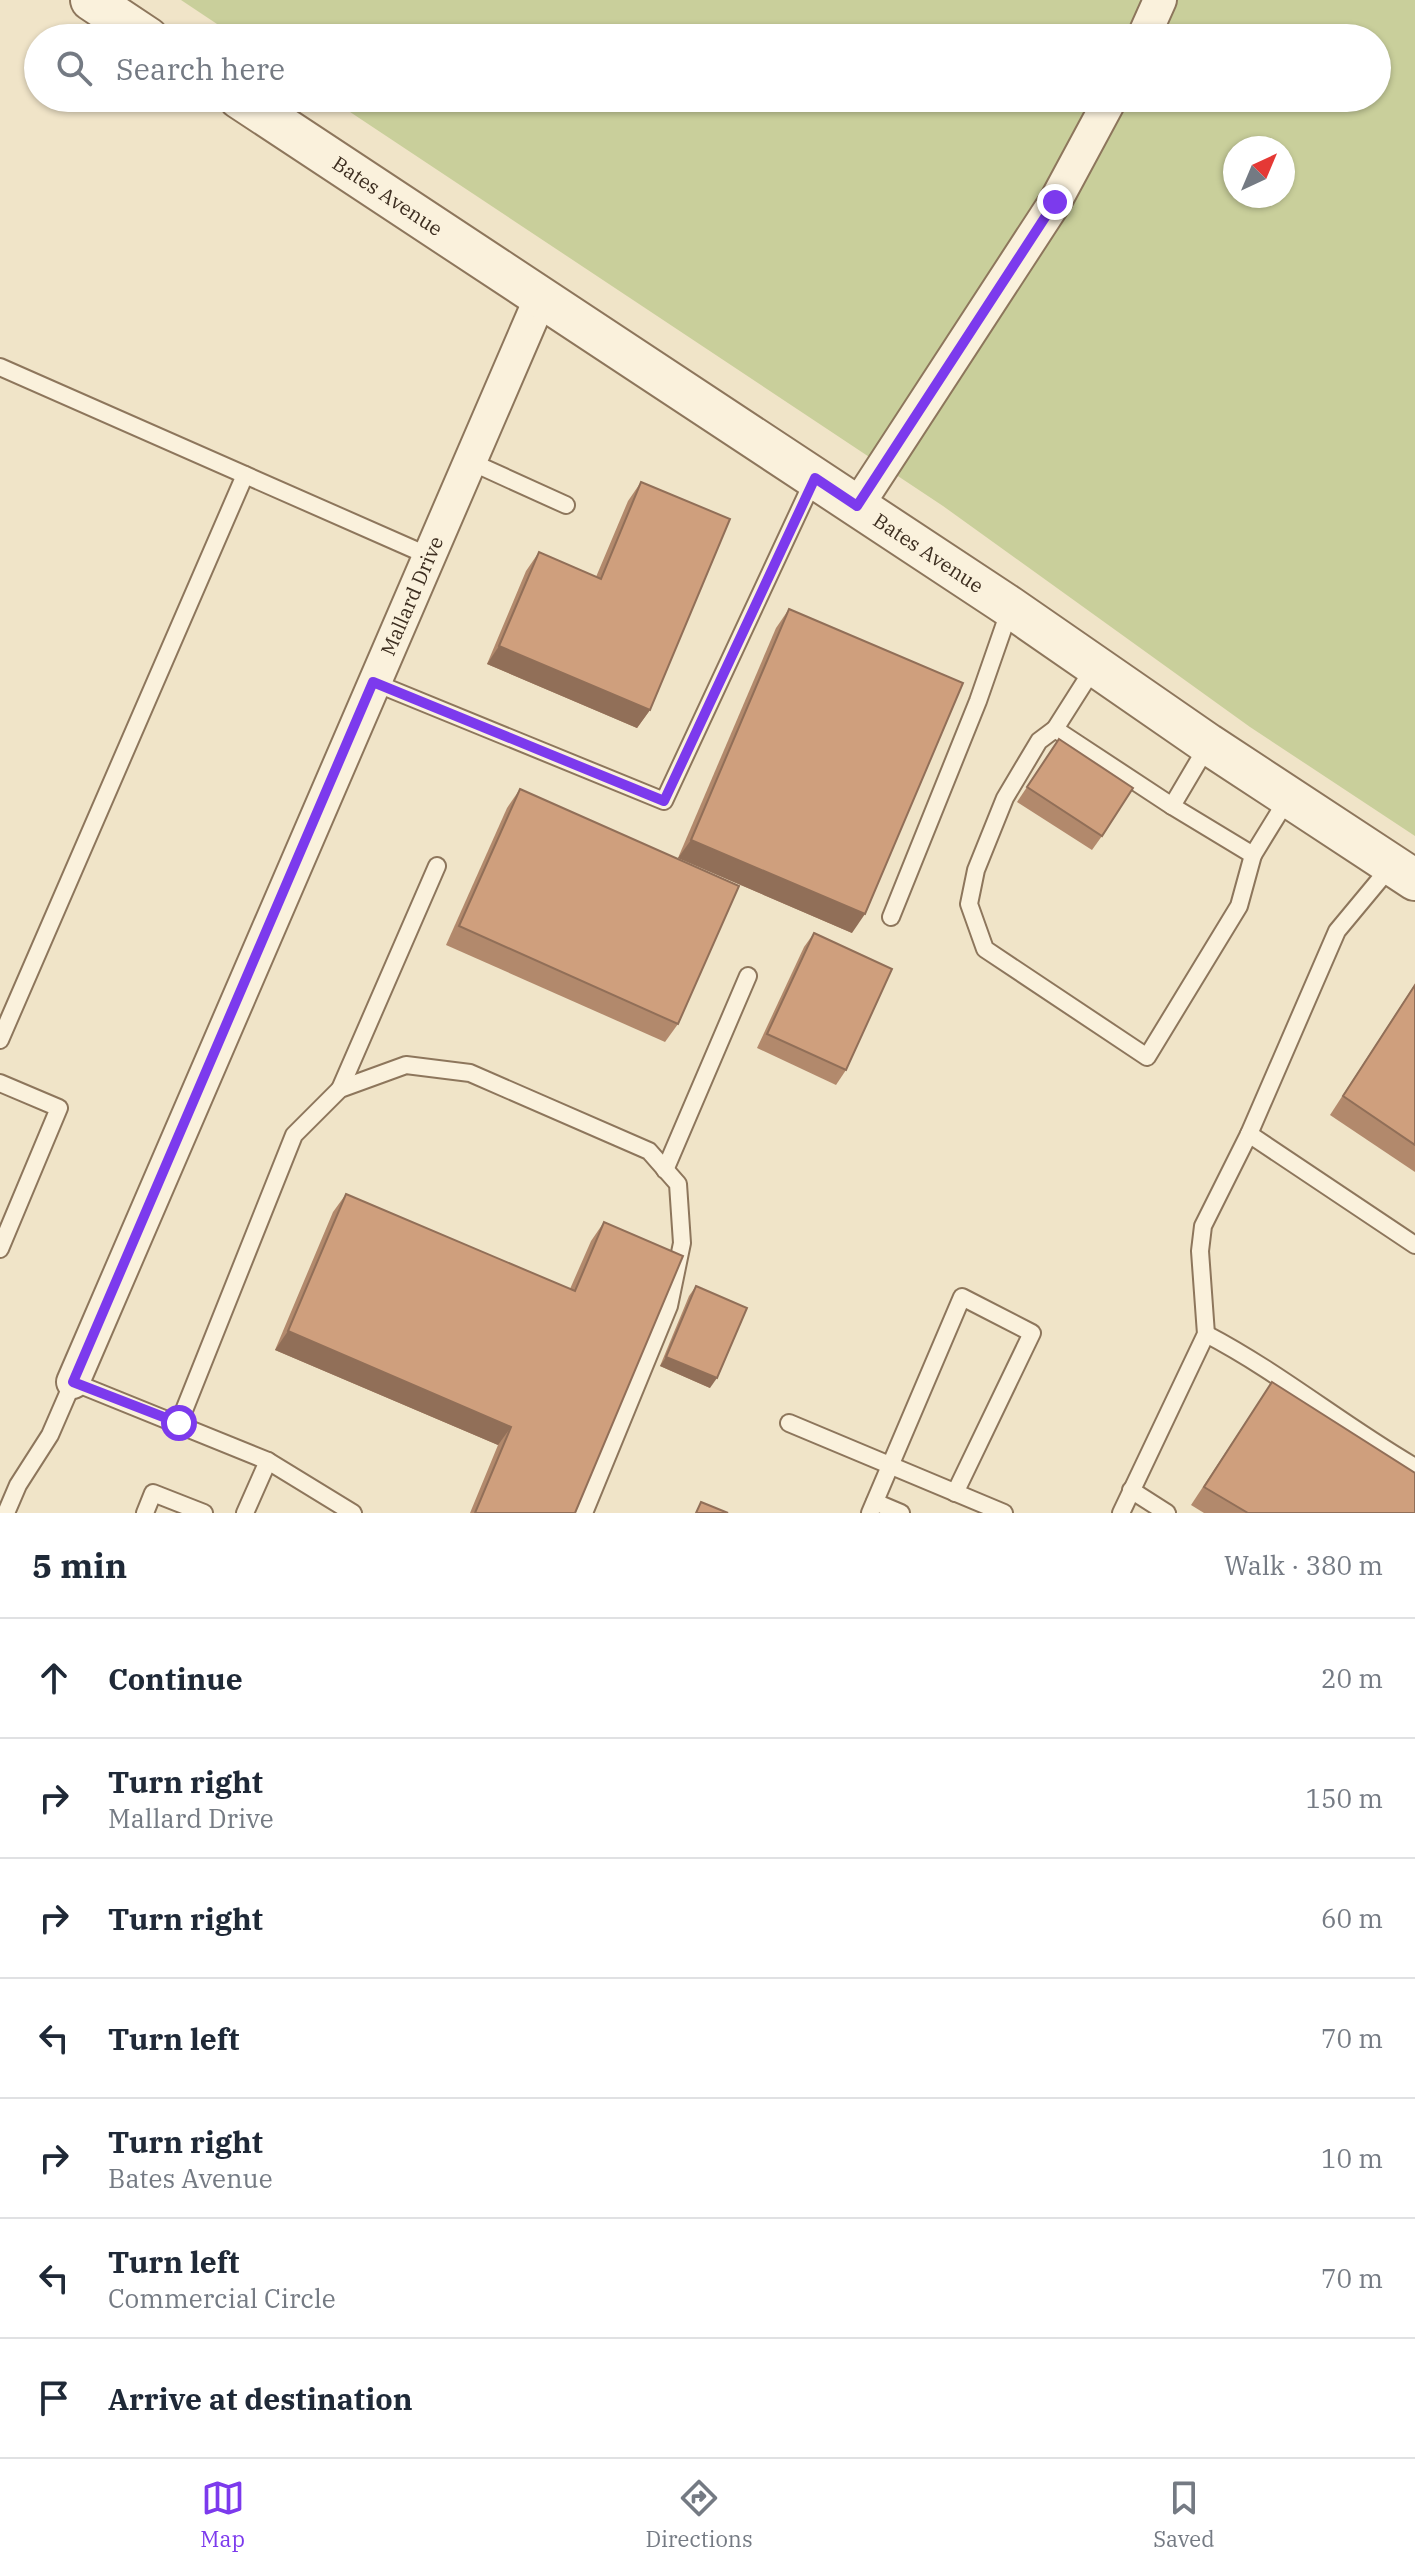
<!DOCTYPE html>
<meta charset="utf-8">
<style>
:root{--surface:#fff;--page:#f2f2f3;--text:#1f2937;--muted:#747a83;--line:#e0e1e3;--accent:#7c3aed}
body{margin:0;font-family:"IBM Plex Serif",serif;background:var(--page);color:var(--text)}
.compass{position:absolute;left:1223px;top:136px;width:72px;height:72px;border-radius:50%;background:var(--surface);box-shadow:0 2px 6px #0004;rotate:44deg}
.stop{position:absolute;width:24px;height:24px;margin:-18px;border:6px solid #7c3aed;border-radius:50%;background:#fff}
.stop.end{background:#7c3aed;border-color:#fff;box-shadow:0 2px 8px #0008}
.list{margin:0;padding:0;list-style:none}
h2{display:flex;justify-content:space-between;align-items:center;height:104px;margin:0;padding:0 32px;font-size:34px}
h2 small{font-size:26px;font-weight:400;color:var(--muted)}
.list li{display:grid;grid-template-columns:52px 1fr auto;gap:24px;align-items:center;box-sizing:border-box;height:120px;padding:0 32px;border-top:2px solid var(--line)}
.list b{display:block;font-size:30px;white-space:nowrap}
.list p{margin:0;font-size:26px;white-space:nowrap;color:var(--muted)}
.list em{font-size:26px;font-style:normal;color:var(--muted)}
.icon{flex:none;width:44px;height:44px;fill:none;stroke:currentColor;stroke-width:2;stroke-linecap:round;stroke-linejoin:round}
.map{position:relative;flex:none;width:1415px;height:1513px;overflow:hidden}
.search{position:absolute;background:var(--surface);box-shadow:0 2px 6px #0004;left:24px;right:24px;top:24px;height:88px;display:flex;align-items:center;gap:20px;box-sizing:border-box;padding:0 28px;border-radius:44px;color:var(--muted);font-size:30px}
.sheet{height:944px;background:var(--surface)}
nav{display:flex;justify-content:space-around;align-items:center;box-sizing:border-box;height:112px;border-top:2px solid var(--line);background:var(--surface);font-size:22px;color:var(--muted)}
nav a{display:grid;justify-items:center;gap:4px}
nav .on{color:var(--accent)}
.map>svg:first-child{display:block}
.green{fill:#c9cf9b;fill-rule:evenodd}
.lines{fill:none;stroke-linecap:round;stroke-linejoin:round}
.service-casing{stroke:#8d765c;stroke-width:20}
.minor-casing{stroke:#8d765c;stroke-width:36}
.tertiary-casing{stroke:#8d765c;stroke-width:44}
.service{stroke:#faf1dc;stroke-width:16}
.minor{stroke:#faf1dc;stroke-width:32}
.tertiary{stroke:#faf1dc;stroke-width:40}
.wall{fill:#b2896c}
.shaded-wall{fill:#916f58}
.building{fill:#cf9f7d;stroke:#916f58;stroke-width:2}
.route{stroke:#7c3aed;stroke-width:10}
.labels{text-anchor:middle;stroke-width:6;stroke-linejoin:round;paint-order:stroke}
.street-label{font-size:20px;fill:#3d2e20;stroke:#f7eed8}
</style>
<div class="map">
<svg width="1415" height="1513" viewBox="0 0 1415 1513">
<rect width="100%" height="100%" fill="#f0e4c8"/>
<!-- green -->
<path class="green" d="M181,0H1415V836L1250,727L943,506L329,98H1377V38H238ZM1235,148H1283V196H1235Z"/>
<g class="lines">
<!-- service casing -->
<g class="service-casing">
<g id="service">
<polyline points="0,367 429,556"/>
<polyline points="469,461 566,505"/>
<polyline points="1095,666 1055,729 1172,806 1208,745"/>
<polyline points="373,682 664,801 814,479"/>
<polyline points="1055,729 1039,741 1005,798 976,870 969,904 985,949 1147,1057 1239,906 1253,855"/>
<polyline points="1172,806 1253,855 1288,798"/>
<polyline points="891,917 978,701 1010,609"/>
<polyline points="0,1040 245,475"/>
<polyline points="0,1083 59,1108 0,1249"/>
<polyline points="340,1089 437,866"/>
<polyline points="1249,1134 1415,1245"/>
<polyline points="665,1170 748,976"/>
<path d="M1206,1334C1279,1372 1344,1426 1415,1467"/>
<polyline points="179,1423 294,1135 340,1089 406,1065 470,1073 649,1151 678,1184 682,1243 669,1306 584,1513"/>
<polyline points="789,1423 1004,1513"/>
<polyline points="1131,1490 1167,1513"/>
<polyline points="875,1502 901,1513"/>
<polyline points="6,1513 18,1485 50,1435 73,1382 268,1461 353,1513"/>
<polyline points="145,1513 153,1493 204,1513"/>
<polyline points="245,1513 268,1461"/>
<polyline points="870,1513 962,1297 1032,1333 955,1493"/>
<polyline points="1121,1513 1206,1334 1200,1251 1203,1226 1249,1134 1337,931 1391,866"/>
</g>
</g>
<!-- minor casing -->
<g class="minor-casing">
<g id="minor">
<polyline points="1143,38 1160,0"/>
<polyline points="857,506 1055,202 1111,98"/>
<path id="s1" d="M73,1382L541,297"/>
</g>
</g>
<!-- tertiary casing -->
<g class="tertiary-casing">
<g id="tertiary">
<polyline points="91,0 148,38"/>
<path id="s2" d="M239,98L1010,607L1208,744L1415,880"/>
</g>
</g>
<!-- service -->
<use href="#service" class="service"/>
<!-- minor -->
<use href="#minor" class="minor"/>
<!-- tertiary -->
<use href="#tertiary" class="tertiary"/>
</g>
<!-- wall -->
<g class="wall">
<polygon points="641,482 650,710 637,728 487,664 526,571 539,552 596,577 628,501"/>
<polygon points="789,609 852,933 678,858 776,628"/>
<polygon points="1049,754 1102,836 1092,850 1017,802"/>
<polygon points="520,789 678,1024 665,1042 446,945 507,808"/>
<polygon points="814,933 846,1070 836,1085 757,1048 804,947"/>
<polygon points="1415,984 1415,1172 1330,1115"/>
<polygon points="346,1194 570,1289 591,1241 604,1222 575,1513 470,1513 498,1445 275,1350 333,1212"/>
<polygon points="696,1286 710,1388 660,1366 689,1296"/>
<polygon points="1272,1382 1415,1513 1204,1513 1191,1505"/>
</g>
<!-- shaded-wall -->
<g class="shaded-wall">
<polygon points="499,646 650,710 637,728 487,664"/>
<polygon points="691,840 865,914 852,933 678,858"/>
<polygon points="288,1331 511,1427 498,1445 275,1350"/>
<polygon points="666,1357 717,1378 710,1388 660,1366"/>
</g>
<!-- building -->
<g class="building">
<polygon points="641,482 730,519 650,710 499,646 539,552 601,579"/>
<polygon points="789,609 963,683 865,914 691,840"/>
<polygon points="1059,739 1133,788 1102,836 1027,787"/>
<polygon points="520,789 739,886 678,1024 459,926"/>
<polygon points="814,933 892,969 846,1070 767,1034"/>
<polygon points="1415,985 1415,1145 1343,1096"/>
<polygon points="346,1194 575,1291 604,1222 683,1256 575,1513 475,1513 511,1427 288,1331"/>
<polygon points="696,1286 747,1308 717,1378 666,1357"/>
<polygon points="1272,1382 1415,1473 1415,1513 1248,1513 1204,1487"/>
<polygon points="701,1502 728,1513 696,1513"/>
</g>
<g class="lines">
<!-- route -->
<polyline class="route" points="179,1423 73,1382 373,682 664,801 815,478 857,506 1055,202"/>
</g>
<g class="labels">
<!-- street labels -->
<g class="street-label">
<text dy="7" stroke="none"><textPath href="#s2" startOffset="178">Bates Avenue</textPath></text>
<text dy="7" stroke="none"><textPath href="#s2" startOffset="826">Bates Avenue</textPath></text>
<text dy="7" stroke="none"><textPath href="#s1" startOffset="856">Mallard Drive</textPath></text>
</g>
</g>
</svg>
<svg class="compass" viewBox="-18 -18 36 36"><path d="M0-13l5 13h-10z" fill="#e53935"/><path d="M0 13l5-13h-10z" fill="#747a83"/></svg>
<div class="stop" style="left:179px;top:1423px"></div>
<div class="stop end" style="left:1055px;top:202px"></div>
<div class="search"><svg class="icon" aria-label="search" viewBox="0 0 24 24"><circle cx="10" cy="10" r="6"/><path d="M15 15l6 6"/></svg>Search here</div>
</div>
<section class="sheet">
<h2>5 min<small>Walk · 380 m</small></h2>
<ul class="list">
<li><svg class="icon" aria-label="ahead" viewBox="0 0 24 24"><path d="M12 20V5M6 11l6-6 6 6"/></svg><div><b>Continue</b></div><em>20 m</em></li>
<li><svg class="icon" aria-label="right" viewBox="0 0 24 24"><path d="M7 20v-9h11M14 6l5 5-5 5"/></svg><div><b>Turn right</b><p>Mallard Drive</p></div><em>150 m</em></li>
<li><svg class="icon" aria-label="right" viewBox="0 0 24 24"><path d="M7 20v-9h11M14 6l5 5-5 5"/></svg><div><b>Turn right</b></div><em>60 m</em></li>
<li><svg class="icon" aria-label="left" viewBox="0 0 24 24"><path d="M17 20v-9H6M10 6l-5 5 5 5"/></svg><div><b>Turn left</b></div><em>70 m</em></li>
<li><svg class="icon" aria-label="right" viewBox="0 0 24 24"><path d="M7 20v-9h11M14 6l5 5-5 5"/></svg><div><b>Turn right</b><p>Bates Avenue</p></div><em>10 m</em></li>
<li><svg class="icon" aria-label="left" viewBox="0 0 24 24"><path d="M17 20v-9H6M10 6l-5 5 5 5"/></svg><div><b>Turn left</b><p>Commercial Circle</p></div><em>70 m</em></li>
<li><svg class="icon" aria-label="arrive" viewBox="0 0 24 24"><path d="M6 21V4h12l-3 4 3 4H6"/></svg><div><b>Arrive at destination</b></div></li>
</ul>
</section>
<nav>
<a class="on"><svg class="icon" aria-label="map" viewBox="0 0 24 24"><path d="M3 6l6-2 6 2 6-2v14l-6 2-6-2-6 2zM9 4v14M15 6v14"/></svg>Map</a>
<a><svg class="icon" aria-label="directions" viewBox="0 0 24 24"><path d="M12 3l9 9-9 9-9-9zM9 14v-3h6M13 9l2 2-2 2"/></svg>Directions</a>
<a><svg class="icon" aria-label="saved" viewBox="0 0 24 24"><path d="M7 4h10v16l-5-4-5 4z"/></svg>Saved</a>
</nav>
